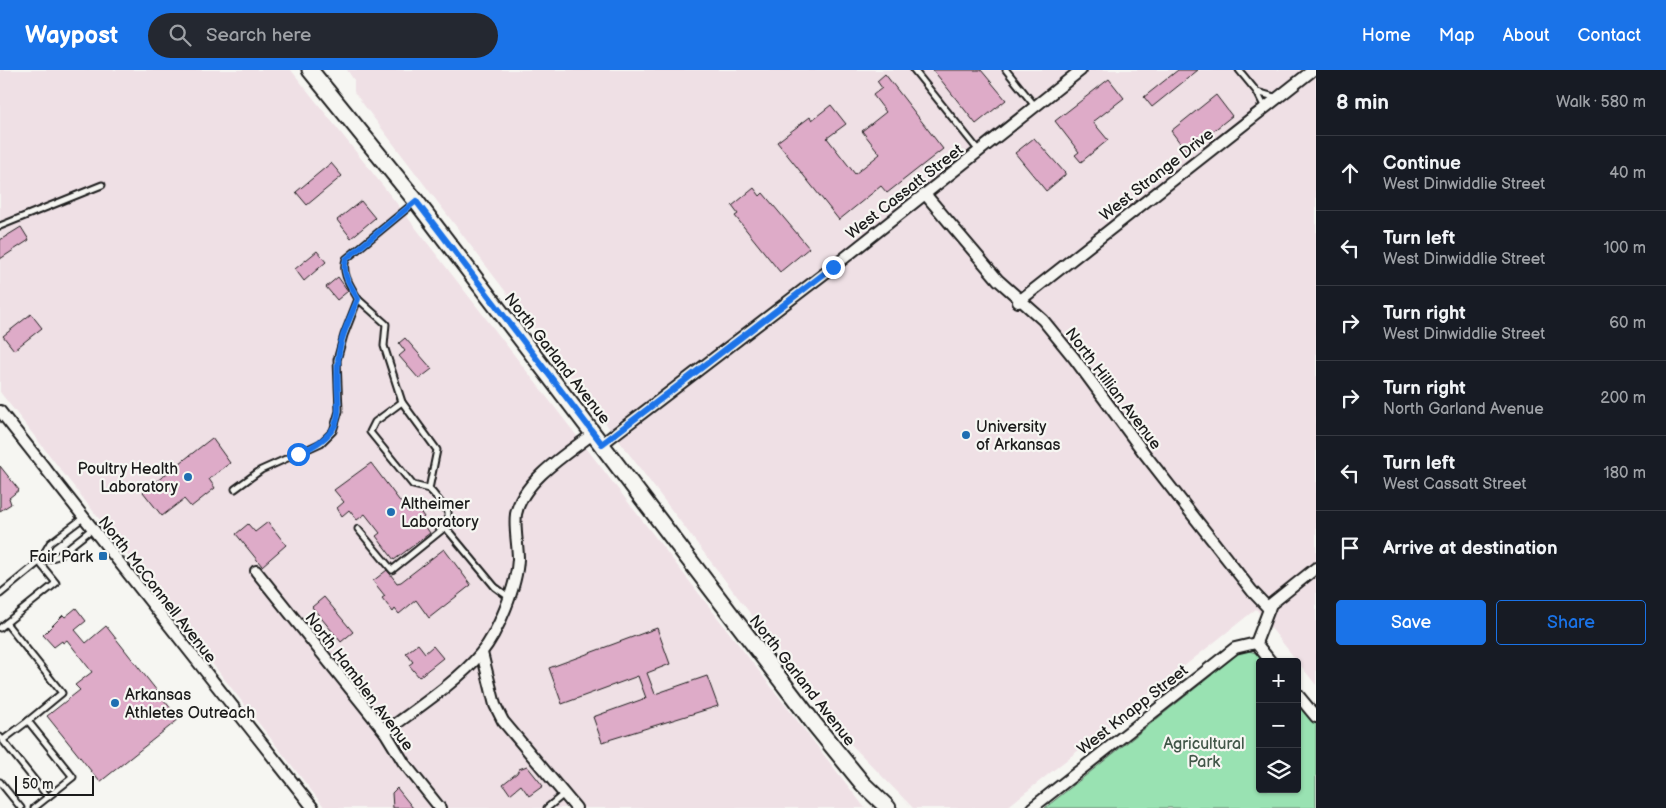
<!DOCTYPE html>
<meta charset="utf-8">
<style>
:root{--surface:#171b24;--page:#242831;--text:#f1f3f6;--muted:#9ea1a6;--line:#363941;--accent:#1a73e8}
body{margin:0;font-family:"Balsamiq Sans",sans-serif;background:var(--page);color:var(--text)}
.controls{position:absolute;right:15px;bottom:15px;display:grid;overflow:hidden;border-radius:5px;box-shadow:0 1px 4px #0004}
.controls button{width:45px;height:45px;display:grid;place-items:center;padding:0;border:0;border-bottom:1px solid var(--line);background:var(--surface);color:var(--text);font:25px sans-serif}
.scale{position:absolute;left:15px;bottom:12px;width:79px;box-sizing:border-box;padding-left:5px;border:2px solid #1c1c1c;border-top:0;font-size:14px;line-height:18px;white-space:nowrap;color:#1c1c1c;-webkit-text-stroke:4px #f6f6f2;paint-order:stroke}
.stop{position:absolute;width:15px;height:15px;margin:-11px;border:4px solid #1a73e8;border-radius:50%;background:#fff}
.stop.end{background:#1a73e8;border-color:#fff;box-shadow:0 1px 5px #0008}
.list{margin:0;padding:0;list-style:none}
h2{display:flex;justify-content:space-between;align-items:center;height:65px;margin:0;padding:0 20px;font-size:21px}
h2 small{font-size:16px;font-weight:400;color:var(--muted)}
.list li{display:grid;grid-template-columns:32px 1fr auto;gap:15px;align-items:center;box-sizing:border-box;height:75px;padding:0 20px;border-top:1px solid var(--line)}
.list b{display:block;font-size:19px;white-space:nowrap}
.list p{margin:0;font-size:16px;white-space:nowrap;color:var(--muted)}
.list em{font-size:16px;font-style:normal;color:var(--muted)}
.actions{display:flex;gap:10px;padding:15px 20px}
.actions a{flex:1;padding:11px 0;border:1px solid var(--accent);border-radius:5px;text-align:center;font-size:18px;color:var(--accent)}
.actions .main{background:var(--accent);color:#fff}
.icon{flex:none;width:28px;height:28px;fill:none;stroke:currentColor;stroke-width:2;stroke-linecap:round;stroke-linejoin:round}
.map{position:relative;flex:none;width:1316px;height:738px;overflow:hidden}
header{display:flex;align-items:center;gap:30px;box-sizing:border-box;height:70px;padding:0 25px;background:var(--accent);color:#fff}
header strong{font-size:24px}
nav{display:flex;gap:28px;margin-inline-start:auto;font-size:18px}
.search{width:350px;height:45px;background:var(--page);display:flex;align-items:center;gap:12px;box-sizing:border-box;padding:0 18px;border-radius:28px;color:var(--muted);font-size:19px}
main{display:flex}
aside{flex:1;background:var(--surface)}
.map>svg:first-child{display:block}
.built{fill:#efe0e5}
.green{fill:#99e2b2;stroke:#5a7f67}
.building{fill:#deabc8;stroke:#1c1c1c}
.lines{fill:none;stroke-linecap:round;stroke-linejoin:round}
.service-casing{stroke:#1c1c1c;stroke-width:9}
.minor-casing{stroke:#1c1c1c;stroke-width:14}
.secondary-casing{stroke:#1c1c1c;stroke-width:19}
.service{stroke:#f6f6f2;stroke-width:5}
.minor{stroke:#f6f6f2;stroke-width:10}
.secondary{stroke:#f6f6f2;stroke-width:15}
.route{stroke:#1a73e8;stroke-width:6}
.poi-dot{fill:#1f6fb2;stroke:#f6f6f2;stroke-width:2}
.labels{text-anchor:middle;stroke-width:4.5;stroke-linejoin:round;paint-order:stroke}
.street-label{font-size:16px;fill:#1c1c1c;stroke:#f6f6f2}
.poi-label{font-size:16px;fill:#1c1c1c;stroke:#f6f6f2;text-anchor:start}
.park-label{font-size:16px;fill:#425749;stroke:#f6f6f2}
</style>
<header>
<strong>Waypost</strong>
<div class="search"><svg class="icon" aria-label="search" viewBox="0 0 24 24"><circle cx="10" cy="10" r="6"/><path d="M15 15l6 6"/></svg>Search here</div>
<nav><a>Home</a><a>Map</a><a>About</a><a>Contact</a></nav>
</header>
<main>
<div class="map">
<svg width="1316" height="738" viewBox="0 0 1316 738">
<rect width="100%" height="100%" fill="#f6f6f2"/>
<filter id="ink" filterUnits="userSpaceOnUse"><feTurbulence type="fractalNoise" baseFrequency=".02" numOctaves="2"/><feDisplacementMap in="SourceGraphic" scale="10" xChannelSelector="R" yChannelSelector="G"/><feConvolveMatrix kernelMatrix="1 2 1 2 8 2 1 2 1" color-interpolation-filters="sRGB"/></filter>
<g filter="url(#ink)">
<!-- built -->
<g class="built">
<polygon points="0,0 291,0 398,135 865,738 325,738 0,322"/>
<polygon points="347,0 1316,0 1316,615 1256,539 1006,738 913,738 844,667 354,22 354,10"/>
</g>
<!-- green -->
<polygon class="green" points="1246,580 1262,585 1269,592 1260,592 1260,719 1297,719 1297,627 1316,650 1316,738 1045,738 1212,605 1210,602 1232,585"/>
<!-- building -->
<g class="building">
<polygon points="933,0 981,0 1006,30 976,54"/>
<polygon points="1178,0 1198,0 1152,37 1144,27"/>
<polygon points="885,4 943,79 887,123 881,116 839,150 777,72 810,47 812,50 831,35 846,54 827,68 855,104 880,84 862,61 886,42 873,25 882,18 877,11"/>
<polygon points="1109,9 1124,28 1093,52 1108,70 1081,92 1075,85 1079,82 1055,51"/>
<polygon points="1216,25 1232,46 1187,82 1171,61"/>
<polygon points="1034,68 1065,103 1065,105 1046,121 1015,83"/>
<polygon points="331,93 342,106 307,135 296,122"/>
<polygon points="754,118 760,126 763,123 809,178 780,202 735,146 738,144 732,136"/>
<polygon points="361,131 375,148 351,168 337,150"/>
<polygon points="21,157 29,170 0,189 0,170"/>
<polygon points="317,181 326,192 304,211 295,199"/>
<polygon points="338,207 348,221 337,230 326,217"/>
<polygon points="31,244 42,258 14,280 3,266"/>
<polygon points="405,268 432,299 419,309 399,286 405,281 399,273"/>
<polygon points="212,368 230,393 209,409 215,418 191,437 184,429 162,446 143,422"/>
<polygon points="371,393 408,442 416,436 424,447 421,450 430,463 394,490 376,466 380,463 365,444 357,450 349,440 342,446 337,438 344,432 334,420"/>
<polygon points="0,396 19,420 9,428 11,434 0,441"/>
<polygon points="268,452 286,475 262,496 236,464 248,454 255,462"/>
<polygon points="444,479 471,515 429,548 416,530 399,544 395,539 393,542 382,528 385,526 373,511 387,500 397,513 401,512"/>
<polygon points="324,527 353,562 341,572 312,537"/>
<polygon points="76,538 86,551 75,560 86,573 106,556 179,649 100,712 47,646 80,620 75,615 92,602 67,570 63,573 62,571 54,577 43,565 63,545 65,547"/>
<polygon points="657,558 670,594 647,603 655,624 707,606 718,636 602,672 593,647 646,628 638,606 562,634 549,598"/>
<polygon points="418,574 425,583 433,576 443,588 419,607 409,595 413,592 406,583"/>
<polygon points="527,696 543,716 529,726 521,715 510,724 503,714 517,703 519,699"/>
<polygon points="397,718 413,738 393,738 392,723"/>
</g>
<g class="lines">
<!-- service casing -->
<g class="service-casing">
<g id="service">
<polyline points="914,0 979,81"/>
<polyline points="1006,0 1035,36"/>
<polyline points="1239,0 1257,22 1265,38"/>
<polyline points="1257,22 1278,28"/>
<polyline points="0,156 102,115"/>
<polyline points="358,229 386,254 384,276 402,332 437,380 429,419"/>
<path d="M235,419L261,400L321,373L333,361L339,341L337,290L344,265L358,229C351,216 341,204 346,189L415,132"/>
<polyline points="446,458 495,517 510,528"/>
<polyline points="358,459 392,500 448,455 448,442 433,423 429,419 413,415 370,362 375,352 402,332"/>
<polyline points="39,492 50,473 83,448"/>
<polyline points="0,524 39,492 58,486 92,459"/>
<polyline points="6,553 56,513 39,492"/>
<polyline points="0,558 6,553 62,623 28,651"/>
<polyline points="0,667 48,727"/>
<polyline points="3,670 28,651 73,707 34,738"/>
<polyline points="0,712 21,738"/>
<polyline points="547,738 564,724"/>
</g>
</g>
<!-- minor casing -->
<g class="minor-casing">
<g id="minor">
<polyline points="925,124 998,210 1043,250 1074,288 1144,383 1252,521 1269,539"/>
<polyline points="1018,232 1313,0"/>
<polyline points="0,341 313,738"/>
<polyline points="602,374 833,197 1081,0"/>
<polyline points="256,501 385,662 404,693 440,738"/>
<polyline points="1256,573 1271,534 1316,498"/>
<polyline points="1256,573 1271,592"/>
<polyline points="482,583 495,635 503,651 576,738"/>
<polyline points="1297,624 1316,647"/>
<path d="M385,662C413,641 460,610 481,583C498,563 517,515 518,489C518,475 514,458 516,444C523,410 569,382 594,363"/>
<polyline points="1032,738 1235,578 1256,573"/>
</g>
</g>
<!-- secondary casing -->
<g class="secondary-casing">
<polyline id="secondary" points="310,0 416,131 815,655 863,714 888,738"/>
</g>
<!-- service -->
<use href="#service" class="service"/>
<!-- minor -->
<use href="#minor" class="minor"/>
<!-- secondary -->
<use href="#secondary" class="secondary"/>
</g>
</g>
<g class="lines" filter="url(#ink)">
<!-- route -->
<path class="route" d="M298,384C354,358 334,342 338,291C339,270 350,248 358,229C351,216 341,204 346,189L416,131L602,374L833,197"/>
</g>
<!-- markers -->
<g class="poi-dot">
<circle cx="966" cy="365" r="5"/>
<circle cx="188" cy="407" r="5"/>
<circle cx="391" cy="442" r="5"/>
<rect x="98" y="481" width="10" height="10" rx="2.5"/>
<circle cx="115" cy="633" r="5"/>
</g>
<g class="labels">
<!-- street labels -->
<g class="street-label">
<text transform="translate(1156 104) rotate(-38)" y="6">West Strange Drive</text>
<text transform="translate(904 121) rotate(-38)" y="6">West Cassatt Street</text>
<text transform="translate(558 288) rotate(52)" y="6">North Garland Avenue</text>
<text transform="translate(1114 318) rotate(53)" y="6">North Hillian Avenue</text>
<text transform="translate(158 519) rotate(52)" y="6">North McConnell Avenue</text>
<text transform="translate(803 610) rotate(52)" y="6">North Garland Avenue</text>
<text transform="translate(360 611) rotate(53)" y="6">North Hamblen Avenue</text>
<text transform="translate(1132 639) rotate(-38)" y="6">West Knapp Street</text>
</g>
<!-- poi labels -->
<g class="poi-label">
<text x="976" y="362">University<tspan x="976" dy="18">of Arkansas</tspan></text>
<text x="178" y="404" text-anchor="end">Poultry Health<tspan x="178" dy="18">Laboratory</tspan></text>
<text x="401" y="439">Altheimer<tspan x="401" dy="18">Laboratory</tspan></text>
<text x="93" y="492" text-anchor="end">Fair Park</text>
<text x="125" y="630">Arkansas<tspan x="125" dy="18">Athletes Outreach</tspan></text>
</g>
<!-- park labels -->
<g class="park-label">
<text x="1204" y="679">Agricultural<tspan x="1204" dy="18">Park</tspan></text>
</g>
</g>
</svg>
<div class="controls">
<button>+</button>
<button>−</button>
<button><svg class="icon" aria-label="layers" viewBox="0 0 24 24"><path d="M12 4l9 5-9 5-9-5zM3 14l9 5 9-5"/></svg></button>
</div>
<div class="scale">50 m</div>
<div class="stop" style="left:298px;top:384px"></div>
<div class="stop end" style="left:833px;top:197px"></div>
</div>
<aside>
<h2>8 min<small>Walk · 580 m</small></h2>
<ul class="list">
<li><svg class="icon" aria-label="ahead" viewBox="0 0 24 24"><path d="M12 20V5M6 11l6-6 6 6"/></svg><div><b>Continue</b><p>West Dinwiddlie Street</p></div><em>40 m</em></li>
<li><svg class="icon" aria-label="left" viewBox="0 0 24 24"><path d="M17 20v-9H6M10 6l-5 5 5 5"/></svg><div><b>Turn left</b><p>West Dinwiddlie Street</p></div><em>100 m</em></li>
<li><svg class="icon" aria-label="right" viewBox="0 0 24 24"><path d="M7 20v-9h11M14 6l5 5-5 5"/></svg><div><b>Turn right</b><p>West Dinwiddlie Street</p></div><em>60 m</em></li>
<li><svg class="icon" aria-label="right" viewBox="0 0 24 24"><path d="M7 20v-9h11M14 6l5 5-5 5"/></svg><div><b>Turn right</b><p>North Garland Avenue</p></div><em>200 m</em></li>
<li><svg class="icon" aria-label="left" viewBox="0 0 24 24"><path d="M17 20v-9H6M10 6l-5 5 5 5"/></svg><div><b>Turn left</b><p>West Cassatt Street</p></div><em>180 m</em></li>
<li><svg class="icon" aria-label="arrive" viewBox="0 0 24 24"><path d="M6 21V4h12l-3 4 3 4H6"/></svg><div><b>Arrive at destination</b></div></li>
</ul>
<div class="actions"><a class="main">Save</a><a>Share</a></div>
</aside>
</main>
